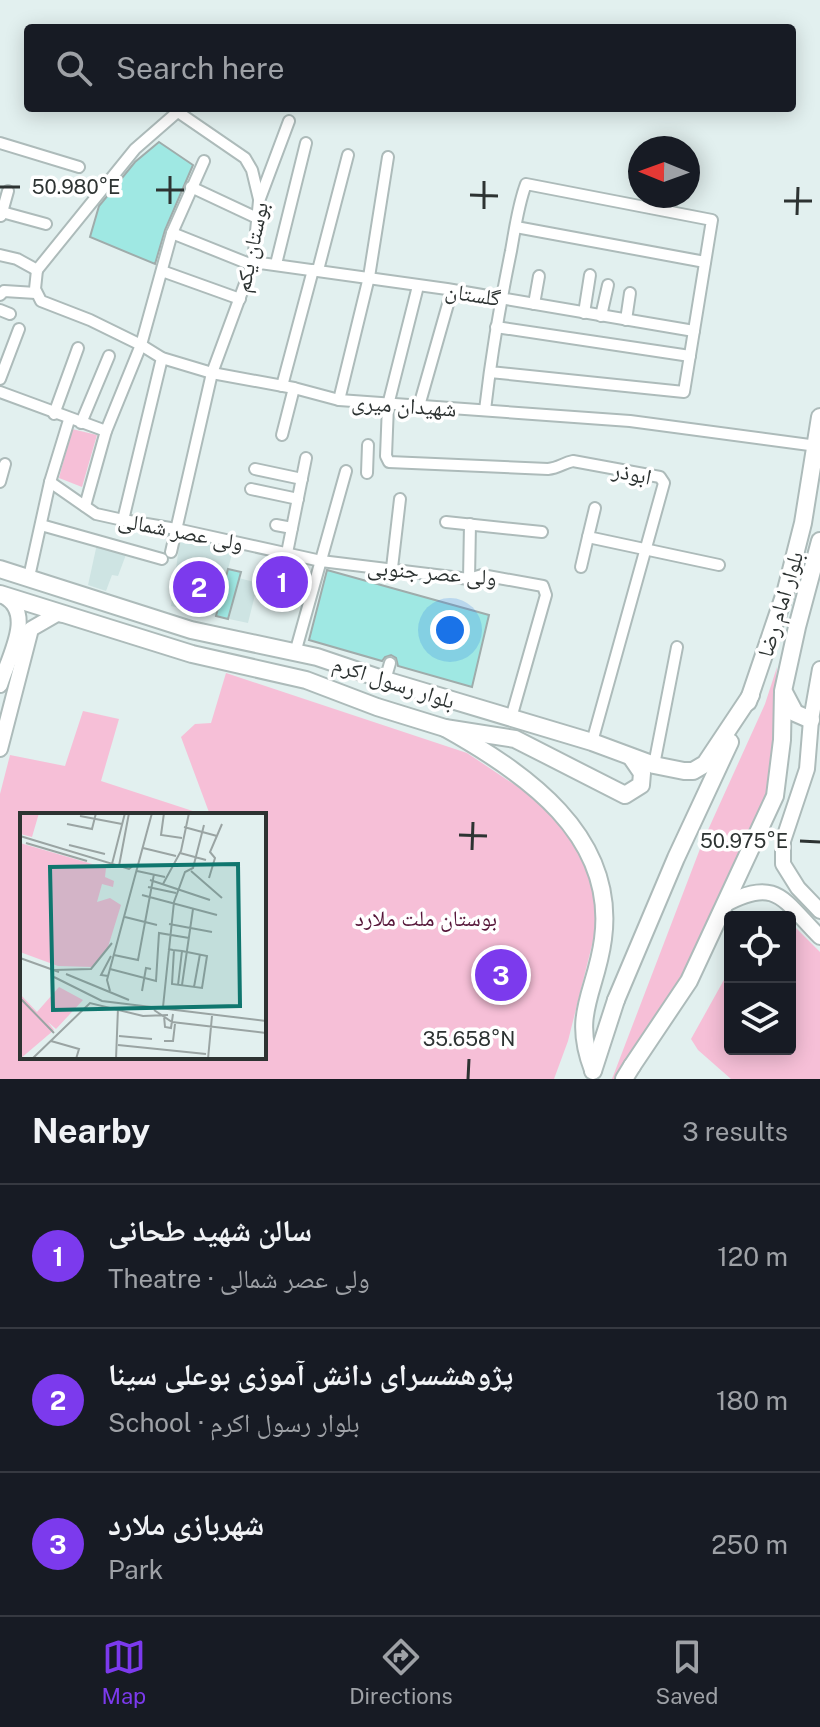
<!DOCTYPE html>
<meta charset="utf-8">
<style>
:root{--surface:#171b24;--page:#20242c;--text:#f1f3f6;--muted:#9ea1a6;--line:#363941;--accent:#7c3aed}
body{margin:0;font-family:"Public Sans","Noto Naskh Arabic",sans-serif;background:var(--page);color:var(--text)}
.controls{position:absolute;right:24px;bottom:24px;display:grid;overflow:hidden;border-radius:8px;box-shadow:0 4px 20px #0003}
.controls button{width:72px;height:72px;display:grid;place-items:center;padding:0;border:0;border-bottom:2px solid var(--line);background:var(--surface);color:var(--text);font:40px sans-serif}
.compass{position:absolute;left:628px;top:136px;width:72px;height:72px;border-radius:50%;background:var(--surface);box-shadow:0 4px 20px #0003;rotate:271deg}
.you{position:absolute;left:450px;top:630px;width:28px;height:28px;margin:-20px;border:6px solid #fff;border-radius:50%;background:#1a73e8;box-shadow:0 0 0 12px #1a73e833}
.badge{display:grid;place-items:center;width:52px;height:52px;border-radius:50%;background:var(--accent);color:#fff;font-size:26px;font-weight:700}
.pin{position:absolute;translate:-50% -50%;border:4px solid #fff;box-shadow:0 2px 8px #0006}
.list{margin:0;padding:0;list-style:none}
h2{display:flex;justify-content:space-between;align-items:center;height:104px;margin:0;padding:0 32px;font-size:34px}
h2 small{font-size:26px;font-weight:400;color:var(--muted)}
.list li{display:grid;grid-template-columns:52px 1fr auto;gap:24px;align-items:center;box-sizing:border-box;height:144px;padding:0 32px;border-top:2px solid var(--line)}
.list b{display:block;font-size:30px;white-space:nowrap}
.list p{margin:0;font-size:26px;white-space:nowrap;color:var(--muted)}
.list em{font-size:26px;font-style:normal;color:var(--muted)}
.icon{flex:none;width:44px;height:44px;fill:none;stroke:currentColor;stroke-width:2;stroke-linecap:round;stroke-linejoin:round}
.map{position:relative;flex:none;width:820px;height:1079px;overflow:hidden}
.search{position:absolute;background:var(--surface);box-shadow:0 4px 20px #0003;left:24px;right:24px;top:24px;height:88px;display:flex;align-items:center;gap:20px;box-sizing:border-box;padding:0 28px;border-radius:8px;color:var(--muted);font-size:30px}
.sheet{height:536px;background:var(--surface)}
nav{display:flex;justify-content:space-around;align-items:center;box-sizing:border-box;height:112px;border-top:2px solid var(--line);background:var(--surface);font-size:22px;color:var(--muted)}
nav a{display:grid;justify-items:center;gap:4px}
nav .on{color:var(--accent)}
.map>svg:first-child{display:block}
.built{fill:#cee4e3}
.green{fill:#f6bfd7}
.building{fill:#9fe8e3;stroke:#9facab;stroke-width:2}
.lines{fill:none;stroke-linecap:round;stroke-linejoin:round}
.minor-casing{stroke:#adbbba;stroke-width:14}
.secondary-casing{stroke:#adbbba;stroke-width:18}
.primary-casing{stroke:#adbbba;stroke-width:20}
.trunk-casing{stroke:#adbbba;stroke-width:20}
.minor{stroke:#fff;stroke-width:10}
.secondary{stroke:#fff;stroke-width:14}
.primary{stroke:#fff;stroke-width:16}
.trunk{stroke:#fff;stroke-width:16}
.ticks{fill:none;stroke:#2d3332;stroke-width:3}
.labels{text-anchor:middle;stroke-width:7;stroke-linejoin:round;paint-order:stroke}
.street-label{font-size:22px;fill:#2d3332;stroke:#fff}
.park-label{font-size:22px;fill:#561639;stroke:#fff}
.inset-road{fill:none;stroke:#9aa4a3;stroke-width:2}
.view{fill:#0f766e;fill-opacity:0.15;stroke:#0f766e;stroke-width:4}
.inset-edge{fill:none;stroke:#2d3332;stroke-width:4}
.ticks-label{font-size:20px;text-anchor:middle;fill:#2d3332;stroke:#fff;stroke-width:7;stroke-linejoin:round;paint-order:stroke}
</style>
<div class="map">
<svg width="820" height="1079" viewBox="0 0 820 1079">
<rect width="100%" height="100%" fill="#e2f0ef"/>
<!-- built -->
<g class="built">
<polygon points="180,539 233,550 216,616 171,606"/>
<polygon points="97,544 127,552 118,576 112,575 106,591 88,585"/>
<polygon points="239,578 258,583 248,623 229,619"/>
</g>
<!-- green -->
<g class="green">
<polygon points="72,429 97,435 82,487 59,478"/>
<polygon points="777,667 774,703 776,749 771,795 686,979 618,1079 612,1079 703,841 765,704"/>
<polygon points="226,673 467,753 539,801 576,840 599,900 598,921 568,1041 554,1079 0,1079 0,794 10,755 65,766 83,711 119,719 101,781 205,815 22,815 22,1057 264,1057 264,815 210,815 181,737 195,724 211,723"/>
<polygon points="790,922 820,952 820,1079 731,1079 698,1050 691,1039 730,969 730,1049 790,1049"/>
</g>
<!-- building -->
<g class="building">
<polygon points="159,142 193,165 165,230 155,264 90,237 99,206 135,162"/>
<polygon points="228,569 241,572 228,619 216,616"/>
<polygon points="327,570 489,615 472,687 398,666 396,658 391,655 385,657 382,661 309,640"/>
</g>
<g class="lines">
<!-- minor casing -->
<g class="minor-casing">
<g id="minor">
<polyline points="178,112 245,158 252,170 259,199"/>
<polyline points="0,143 79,167"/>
<polyline points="191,187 257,218"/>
<polyline points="2,212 46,224"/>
<polyline points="1,216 8,191"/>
<polyline points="516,227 705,262"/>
<polyline points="172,233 252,265"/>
<polyline points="0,255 17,259 37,270"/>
<polyline points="253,262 447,289 694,331"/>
<polyline points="276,264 306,143"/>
<polyline points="37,270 35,289 41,301 90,320 141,345 162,358 212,373 294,388 339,400 630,421 817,446"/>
<polyline points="37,270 135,149 182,108"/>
<polyline points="318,270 348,155"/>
<polyline points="162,271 240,299"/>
<path d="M418,286L388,405L386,456L389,462L548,469C559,468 563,463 573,461L660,477L664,483L592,742"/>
<polyline points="0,295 4,291 36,293"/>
<polyline points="534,304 539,276"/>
<polyline points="0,310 10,314"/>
<polyline points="584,313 590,275"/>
<polyline points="601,316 608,285"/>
<polyline points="626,320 630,293"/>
<polyline points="496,327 690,356"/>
<polyline points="0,379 19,329"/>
<polyline points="282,386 313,270"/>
<polyline points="0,392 106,431"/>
<polyline points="339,400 369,277 388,157"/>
<polyline points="419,406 452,290"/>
<path d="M485,410C491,357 500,304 511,251C515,229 518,205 526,184L712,220L684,392L490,372"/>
<polyline points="54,414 78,348"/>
<polyline points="81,423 109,356"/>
<polyline points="282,435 294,388"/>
<polyline points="255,469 302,479"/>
<polyline points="367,473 368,445"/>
<polyline points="0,482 5,464"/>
<polyline points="50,482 96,514 123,520 176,529 321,561 469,579 482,575 543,586 546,595 511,718"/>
<polyline points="251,489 298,499"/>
<polyline points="85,506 106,431 141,345 172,233 204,161"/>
<polyline points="595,508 588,537 719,565"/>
<polyline points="123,520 162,358"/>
<polyline points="446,522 542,532"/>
<polyline points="41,525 162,559"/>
<polyline points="276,525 292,528"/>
<polyline points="171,552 212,373 253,262 259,201 289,121"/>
<polyline points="287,553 306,458"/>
<polyline points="581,567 588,537"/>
<polyline points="392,568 400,499"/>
<polyline points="29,577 50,482 69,420"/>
<polyline points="469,579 470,524"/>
<polyline points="295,653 346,471"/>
<polyline points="385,680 390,663"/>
<polyline points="654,765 677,647"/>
</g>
</g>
<!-- secondary casing -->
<g class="secondary-casing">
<g id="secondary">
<polyline points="820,669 811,720 807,769 783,841 783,864 798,888 820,911"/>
<path d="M0,685C8,658 36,612 3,596"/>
<polyline points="0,749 31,629 57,614 67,615"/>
<path d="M724,905C777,876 783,900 820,937"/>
</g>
</g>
<!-- primary casing -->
<g class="primary-casing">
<g id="primary">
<polyline points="0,569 191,630 317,657 385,680 592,742 654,765 684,771 693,771 705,764 751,695"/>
<polyline points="0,594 192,654 306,680 377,707 445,728 515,739 625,795 641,785 642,773 631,757"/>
<polyline points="785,694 795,713 811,720"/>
<polyline points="748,702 786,590 803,523 820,417"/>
<polyline points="616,1000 676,858 730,742"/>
<polyline points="632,1066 689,981 775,796 782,740 783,691 797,627 820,541"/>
</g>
</g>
<!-- trunk casing -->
<g class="trunk-casing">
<g id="trunk">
<path d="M445,728C524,772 617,835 603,939C596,993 571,1013 593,1070"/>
<polyline points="593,1071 616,1000"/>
<polyline points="624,1079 632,1066"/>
</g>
</g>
<!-- minor -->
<use href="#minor" class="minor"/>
<!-- secondary -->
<use href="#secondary" class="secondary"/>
<!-- primary -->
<use href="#primary" class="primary"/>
<!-- trunk -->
<use href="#trunk" class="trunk"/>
</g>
<!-- ticks -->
<path class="ticks" d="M0,187H20M156,190H184M470,195L498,196M784,201H812M170,204V176M484,209V181M797,215L798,187M459,835L487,836M800,841L820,842M472,850L473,822M468,1079L469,1059"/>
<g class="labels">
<!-- street labels -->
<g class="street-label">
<text transform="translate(251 247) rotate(-78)" y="8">بوستان یکم</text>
<text transform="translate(473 294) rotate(9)" y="8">گلستان</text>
<text transform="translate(404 405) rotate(4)" y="8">شهیدان میری</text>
<text transform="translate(632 473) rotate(12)" y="8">ابوذر</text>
<text transform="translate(181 531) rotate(11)" y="8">ولی عصر شمالی</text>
<text transform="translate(432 572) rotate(5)" y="8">ولی عصر جنوبی</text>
<text transform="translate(780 604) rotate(-73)" y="8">بلوار امام رضا</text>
<text transform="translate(394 682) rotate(18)" y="8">بلوار رسول اکرم</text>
</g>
<!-- park labels -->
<g class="park-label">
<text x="426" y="926">بوستان ملت ملارد</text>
</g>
</g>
<!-- overview -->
<g transform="translate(20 813)">
<rect width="246" height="246" fill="#e2f0ef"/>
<path d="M0,0H19L12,24L0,21ZM0,30L86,55L85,64L94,68L93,74L82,71L77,89L90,85L101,92L88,134L73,154L38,153L0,139ZM39,174L63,187L36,216L28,209L34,217L0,246V181L17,199Z" fill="#f6bfd7"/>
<path class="inset-road" d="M144,0L141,22L162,25M60,3L102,11M47,11L72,16L76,0M164,14L197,23M0,23L109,56L114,52M6,30L67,48M49,32L85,41M123,35L156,43M160,40L186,47M92,51L105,0M99,53L109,0M117,58L145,64M171,58L202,85M189,65L195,45L190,39L202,11M130,67L190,87M143,71L161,38L169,0M128,74L156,80M122,82L197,102M105,104L137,112M149,111L192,119M148,136L153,137L162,138L187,143L182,175L152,171L154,137M94,142L118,147L134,61M0,145L39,159M90,156L136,168L139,120L169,125M34,157L71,156L92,130M46,161L109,187M88,163L81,162L91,143M34,164L82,188L246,208M158,172L162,138M162,172L173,96M174,174L180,141M90,178L87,167L132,0M122,178L126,155L131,156M0,185L34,220M143,194L154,89L165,59L173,55L184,12M134,197L152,209L246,220M144,203L145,214L151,215L153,201M99,223L132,226M31,228L59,236L56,246M144,228H153L155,211M98,232L186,241M12,246L70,190L123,203L148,202M96,246L98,195M188,246L192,203"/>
<path class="view" d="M218,51L220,193L33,197L30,54Z"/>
<rect width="246" height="246" class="inset-edge"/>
</g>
<g class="ticks-label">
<text x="76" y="194">50.980°E</text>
<text x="744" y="848">50.975°E</text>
<text x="469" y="1046">35.658°N</text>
</g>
</svg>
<div class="controls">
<button><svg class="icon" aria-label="locate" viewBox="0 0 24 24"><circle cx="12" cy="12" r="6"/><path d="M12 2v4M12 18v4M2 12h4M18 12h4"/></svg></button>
<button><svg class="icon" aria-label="layers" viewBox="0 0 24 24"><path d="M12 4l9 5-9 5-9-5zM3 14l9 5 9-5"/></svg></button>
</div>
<svg class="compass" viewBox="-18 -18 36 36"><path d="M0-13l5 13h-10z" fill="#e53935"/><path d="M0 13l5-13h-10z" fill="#9ea1a6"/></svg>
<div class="you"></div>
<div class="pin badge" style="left:282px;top:582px">1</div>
<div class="pin badge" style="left:199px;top:587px">2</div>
<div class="pin badge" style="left:501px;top:975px">3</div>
<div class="search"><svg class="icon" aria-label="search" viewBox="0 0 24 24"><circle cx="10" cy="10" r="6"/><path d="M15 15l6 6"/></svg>Search here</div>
</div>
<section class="sheet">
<h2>Nearby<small>3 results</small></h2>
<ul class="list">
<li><span class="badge">1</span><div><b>سالن شهید طحانی</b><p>Theatre · ولی عصر شمالی</p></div><em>120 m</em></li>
<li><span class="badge">2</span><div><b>پژوهشسرای دانش آموزی بوعلی سینا</b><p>School · بلوار رسول اکرم</p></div><em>180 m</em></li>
<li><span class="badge">3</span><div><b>شهربازی ملارد</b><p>Park</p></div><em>250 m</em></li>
</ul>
</section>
<nav>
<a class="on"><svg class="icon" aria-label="map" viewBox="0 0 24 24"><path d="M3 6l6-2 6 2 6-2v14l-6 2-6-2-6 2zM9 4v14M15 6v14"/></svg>Map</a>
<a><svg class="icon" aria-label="directions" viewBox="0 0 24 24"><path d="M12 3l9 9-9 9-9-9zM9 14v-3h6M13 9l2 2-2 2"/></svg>Directions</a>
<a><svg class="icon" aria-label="saved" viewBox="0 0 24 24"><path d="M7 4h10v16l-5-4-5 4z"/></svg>Saved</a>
</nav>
